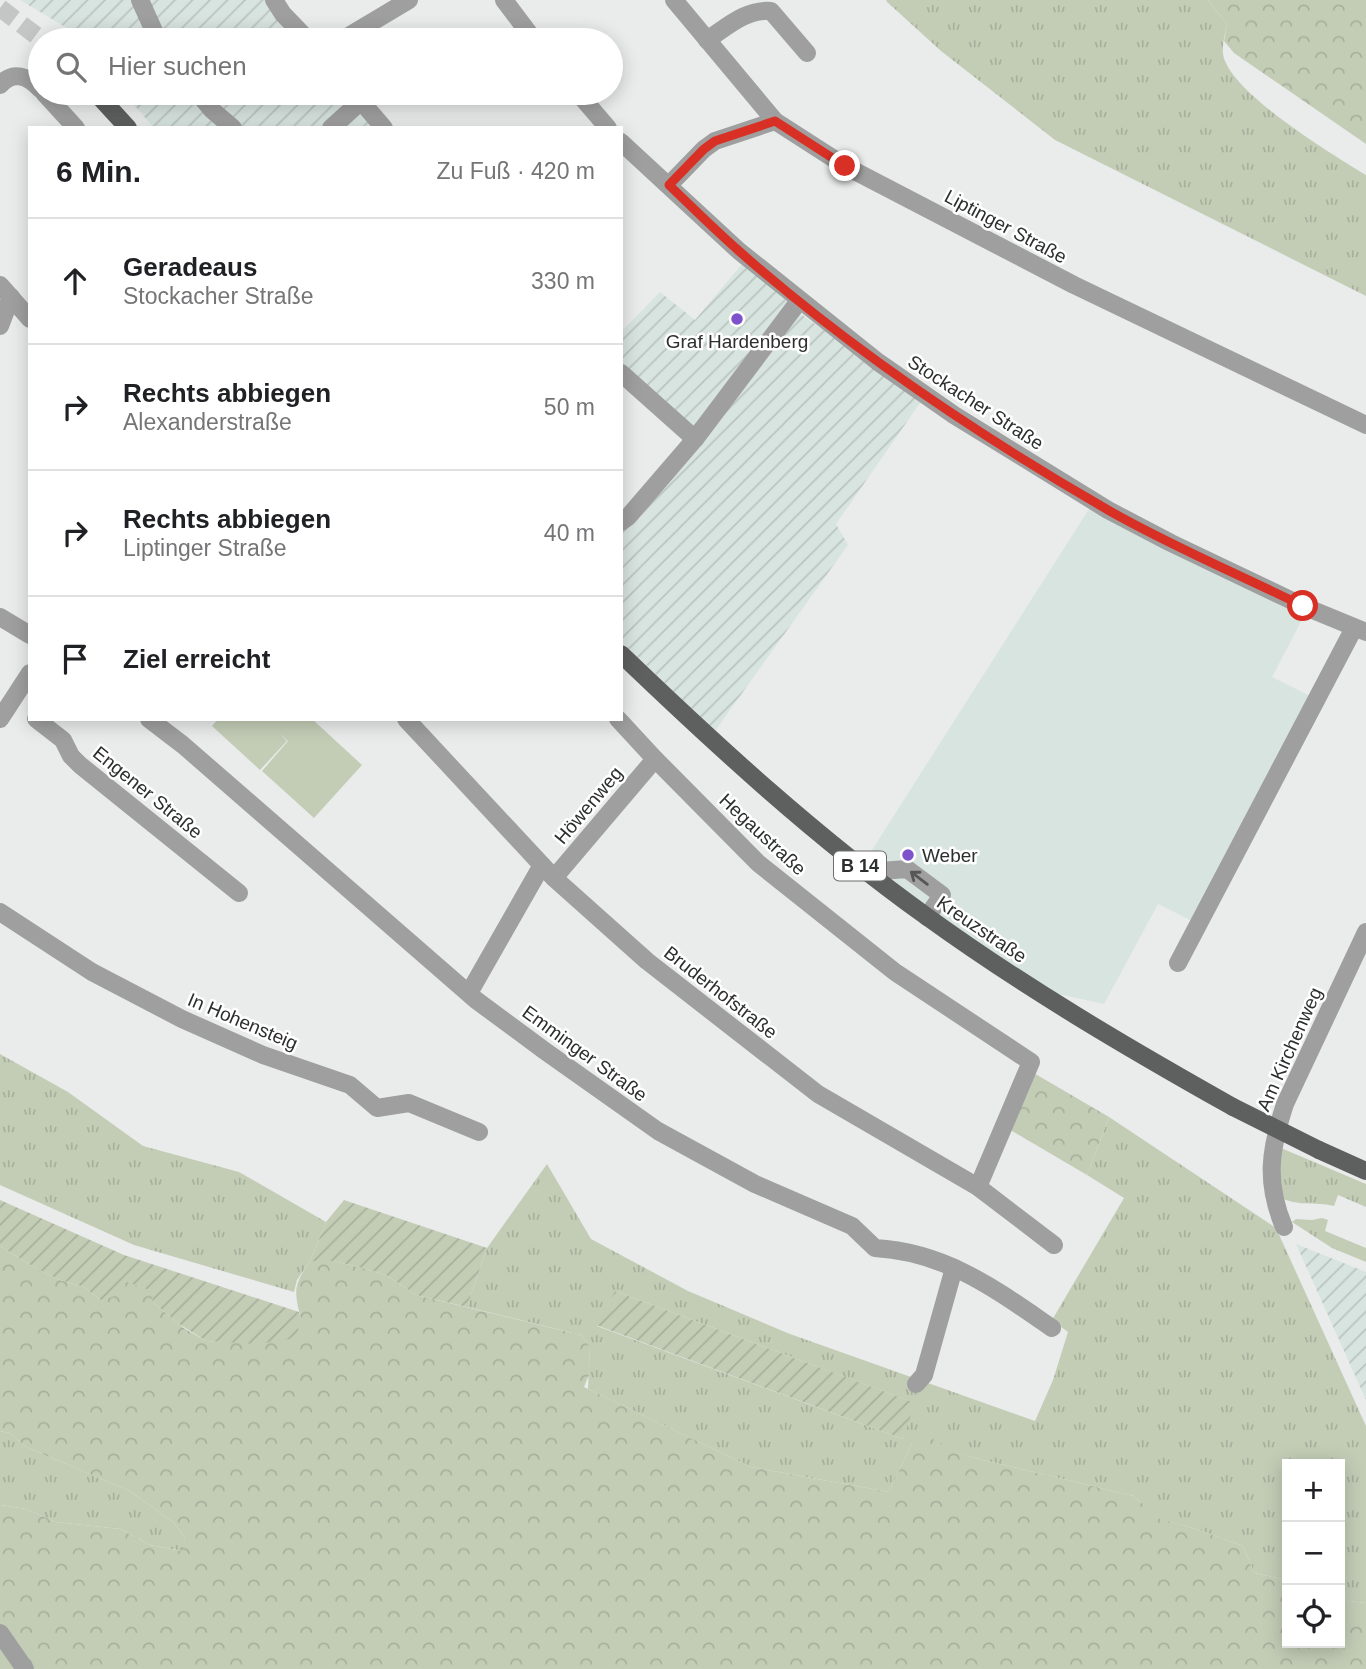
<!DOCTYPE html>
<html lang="de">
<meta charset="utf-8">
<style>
:root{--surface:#fff;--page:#f6f6f6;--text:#202124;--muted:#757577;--line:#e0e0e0}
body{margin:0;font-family:Helvetica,sans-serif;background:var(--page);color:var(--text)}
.controls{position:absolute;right:21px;bottom:21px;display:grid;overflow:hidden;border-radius:0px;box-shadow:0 4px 18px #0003}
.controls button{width:63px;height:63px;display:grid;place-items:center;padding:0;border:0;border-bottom:2px solid var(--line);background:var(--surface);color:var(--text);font:35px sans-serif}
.stop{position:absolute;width:21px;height:21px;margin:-16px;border:5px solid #d93025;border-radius:50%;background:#fff}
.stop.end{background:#d93025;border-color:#fff;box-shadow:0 2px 7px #0008}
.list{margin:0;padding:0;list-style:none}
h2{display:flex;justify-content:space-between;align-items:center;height:91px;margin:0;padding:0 28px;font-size:30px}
h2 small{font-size:23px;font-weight:400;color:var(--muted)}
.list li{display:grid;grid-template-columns:46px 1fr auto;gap:21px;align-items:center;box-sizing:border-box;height:126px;padding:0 28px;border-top:2px solid var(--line)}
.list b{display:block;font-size:26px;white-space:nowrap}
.list p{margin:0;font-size:23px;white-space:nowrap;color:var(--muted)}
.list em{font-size:23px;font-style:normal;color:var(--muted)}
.icon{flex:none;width:38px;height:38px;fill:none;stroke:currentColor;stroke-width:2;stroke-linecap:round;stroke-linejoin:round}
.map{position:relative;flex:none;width:1366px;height:1669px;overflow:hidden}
.search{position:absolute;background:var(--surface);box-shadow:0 4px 18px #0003;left:28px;top:28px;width:595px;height:77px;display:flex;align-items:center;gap:18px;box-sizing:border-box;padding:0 24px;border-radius:38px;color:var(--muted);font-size:26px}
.panel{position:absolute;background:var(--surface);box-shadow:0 4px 18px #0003;left:28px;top:126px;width:595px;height:595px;border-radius:0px}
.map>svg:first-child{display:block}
.built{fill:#d8e4e0}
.industrial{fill:url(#industrial-furrows)}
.grass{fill:url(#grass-tufts);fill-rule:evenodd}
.forest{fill:url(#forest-crowns)}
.garden{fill:url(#garden-furrows)}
.pitch{fill:#c3cdb6}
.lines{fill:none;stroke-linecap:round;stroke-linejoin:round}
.major-tunnel{stroke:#c3c6c5;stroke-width:18;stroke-dasharray:18 9;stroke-linecap:butt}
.minor{stroke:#9e9f9e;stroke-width:18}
.major{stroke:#5e605f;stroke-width:18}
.major-bridge{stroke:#5e605f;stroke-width:18}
.oneway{stroke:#555655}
.route{stroke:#d93025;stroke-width:9}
.poi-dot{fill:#7e52cb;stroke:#fff;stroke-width:2.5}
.labels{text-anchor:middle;stroke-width:5;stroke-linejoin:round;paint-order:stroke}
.shield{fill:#fff;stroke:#6c6d6d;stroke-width:2}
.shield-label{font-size:18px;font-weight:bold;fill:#2d2e2e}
.street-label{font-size:19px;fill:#2d2e2e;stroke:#fff}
.poi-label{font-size:19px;fill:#2d2e2e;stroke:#fff}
</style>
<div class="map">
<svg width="1366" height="1669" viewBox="0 0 1366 1669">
<defs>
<pattern id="industrial-furrows" width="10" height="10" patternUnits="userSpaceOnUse" patternTransform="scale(1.75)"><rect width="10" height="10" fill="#d8e4e0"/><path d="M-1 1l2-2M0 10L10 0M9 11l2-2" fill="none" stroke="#bac4c0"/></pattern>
<pattern id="grass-tufts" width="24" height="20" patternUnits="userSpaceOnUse" patternTransform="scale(1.75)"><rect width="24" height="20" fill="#c3cdb6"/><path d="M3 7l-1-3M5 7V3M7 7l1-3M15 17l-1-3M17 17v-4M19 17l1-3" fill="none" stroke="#a8b09d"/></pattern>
<pattern id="forest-crowns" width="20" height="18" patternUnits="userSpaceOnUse" patternTransform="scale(1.75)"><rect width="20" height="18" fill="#c3cdb6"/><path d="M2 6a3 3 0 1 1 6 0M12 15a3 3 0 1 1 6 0" fill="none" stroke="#a8b09d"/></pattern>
<pattern id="garden-furrows" width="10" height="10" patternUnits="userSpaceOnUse" patternTransform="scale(1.75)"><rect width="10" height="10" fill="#c3cdb6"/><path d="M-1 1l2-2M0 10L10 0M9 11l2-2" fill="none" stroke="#a8b09d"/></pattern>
</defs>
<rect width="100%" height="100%" fill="#e9eceb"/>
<!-- built -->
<polygon class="built" points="1089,509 1306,612 1272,677 1312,697 1198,924 1158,904 1104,1004 1054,993 956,930 865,861"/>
<!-- industrial -->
<g class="industrial">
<polygon points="20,0 275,0 308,40 80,40 72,31"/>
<polygon points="124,93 353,93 383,128 154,128"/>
<polygon points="743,263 805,317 922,400 836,524 848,545 715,731 621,641 621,527 697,442 621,369 621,332 660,292 695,320"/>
<polygon points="1296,1244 1366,1272 1366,1400"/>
</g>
<!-- grass -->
<g class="grass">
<path d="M887,0H1208L1227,24C1225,35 1220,50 1225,61C1240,98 1330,153 1366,175V296L1055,140L941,51L886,1Z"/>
<polygon points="0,1054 68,1092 143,1146 239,1172 326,1222 310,1261 297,1280 294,1292 134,1245 0,1185"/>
<path d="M1109,1117L1276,1228L1366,1426V1603L1348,1601L1340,1595V1464H1287V1580L1254,1573L1243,1546L1199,1530L1159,1519L1134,1496L971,1457L951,1449L912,1443L889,1492L751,1467L588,1389L590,1347L581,1335L467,1307L487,1248L547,1164L591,1239L688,1291L790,1334L1035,1421L1053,1380L1068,1332L1052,1320L1124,1198L1087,1175ZM615,1291L909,1401L903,1439L597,1326Z"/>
<path d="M1281,1148L1366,1184V1207L1338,1195L1334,1206C1313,1201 1302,1207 1281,1198L1278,1185Z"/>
<polygon points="1322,1218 1328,1220 1325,1231 1366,1248 1366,1262 1332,1248 1292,1222 1296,1219 1312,1220"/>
<polygon points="0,1431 10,1433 26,1447 130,1491 174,1523 185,1538 183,1551 150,1545 120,1529 56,1522 26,1509 0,1505"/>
</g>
<!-- forest -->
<g class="forest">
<polygon points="1208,0 1366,0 1366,144 1234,53 1224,41 1227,24"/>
<polygon points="1032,1072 1109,1117 1087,1175 1007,1128"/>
<path d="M0,1246L37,1269L60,1280L84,1287L102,1301L123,1280L150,1290L154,1303L185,1329L206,1341L230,1342L301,1319C294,1291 293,1286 310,1261H334L366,1269L386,1275L416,1295L581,1335L590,1347L589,1375L584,1387L751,1467L889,1492L912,1443L926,1436L971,1457L1134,1496L1160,1519L1199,1530L1243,1546L1254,1573L1287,1580V1643H1340V1595L1348,1601L1366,1603V1669H0V1505L26,1509L56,1522L120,1529L150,1545L182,1551L185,1538L174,1523L130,1491L26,1447L10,1433L0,1431Z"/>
</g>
<!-- garden -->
<g class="garden">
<polygon points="0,1200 124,1255 299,1312 301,1319 296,1338 258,1344 206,1341 179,1324 154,1303 149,1290 124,1281 114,1296 102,1301 84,1287 60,1280 37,1269 0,1246"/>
<polygon points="344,1200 487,1248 467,1307 416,1295 386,1275 366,1269 334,1261 310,1261 326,1222"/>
<polygon points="615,1291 915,1403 903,1439 596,1325"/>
</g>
<!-- pitch -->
<polygon class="pitch" points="218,719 312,719 362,765 314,818 262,771 288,741 280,734 287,741 260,770 212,726"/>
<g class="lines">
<!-- major-tunnel -->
<polyline class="major-tunnel" points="0,8 42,40"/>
<!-- minor -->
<g class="minor">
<polyline points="140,0 158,40"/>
<polyline points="274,0 283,14 308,40"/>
<polyline points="504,0 534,40"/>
<polyline points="674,0 775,121 845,166 1074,285 1366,425"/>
<polyline points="342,40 409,0"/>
<path d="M707,40C727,27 746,9 771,11L807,53"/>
<path d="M0,85C13,70 28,76 40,89"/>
<polyline points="44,93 76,128"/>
<polyline points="198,93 212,110 233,128"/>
<polyline points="354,93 384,128"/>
<polyline points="578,93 608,128"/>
<polyline points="331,128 361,101"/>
<polyline points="621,142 739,251 878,362 954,415 1108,510 1171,543 1303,606 1366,632"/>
<polyline points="669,185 704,149 715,141 775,121"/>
<polyline points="0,285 30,319"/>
<polyline points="0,326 11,297"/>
<polyline points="621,373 695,439"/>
<polyline points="621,522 628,517 695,439 799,301"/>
<polyline points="0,617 30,635"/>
<polyline points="0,719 30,673"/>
<polyline points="36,719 63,740 71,756 80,765 239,893"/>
<path d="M149,719L183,745L476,1000L545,1051L658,1131L755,1184L852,1226L875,1248C946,1252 995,1289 1052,1328"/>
<polyline points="406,719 554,878 647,961 818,1094 978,1187 1054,1245"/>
<polyline points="618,719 655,759 758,863 895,972 1031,1062 978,1187"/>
<polyline points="867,872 907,869 942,895 927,917"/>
<polyline points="554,878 655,759"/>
<polyline points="0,912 92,972 182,1019 263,1055 350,1085 377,1108 409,1103 479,1132"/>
<polyline points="1178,963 1354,628"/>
<polyline points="469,993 542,865"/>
<path d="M1284,1227C1265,1182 1270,1150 1285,1104L1366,932"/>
<polyline points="916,1384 924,1375 954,1268"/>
<polyline points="0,1633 25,1669"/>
</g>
<!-- major -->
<g class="major">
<polyline points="96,93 128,128"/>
<path d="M621,654C718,747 817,838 926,916C1024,987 1128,1048 1233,1107"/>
<polyline points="1319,1150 1366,1171"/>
</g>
<!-- major-bridge -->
<polyline class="major-bridge" points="1233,1107 1319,1150"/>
</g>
<!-- one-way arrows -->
<defs><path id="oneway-shaft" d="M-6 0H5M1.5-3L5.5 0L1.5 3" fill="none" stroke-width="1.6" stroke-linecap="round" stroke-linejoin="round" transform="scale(1.75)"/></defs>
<use class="oneway" href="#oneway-shaft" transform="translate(919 878) rotate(-143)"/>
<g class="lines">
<!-- route -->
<path class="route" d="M845,166L775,121L715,141L704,149L669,185C692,207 715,230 739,251C851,350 978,435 1108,510C1171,546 1238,574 1303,606"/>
</g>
<!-- markers -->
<g class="poi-dot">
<circle cx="737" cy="319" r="7"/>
<circle cx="908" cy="855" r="7"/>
</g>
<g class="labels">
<!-- shield labels -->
<rect class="shield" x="834" y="851.5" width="52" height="29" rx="5"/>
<g class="shield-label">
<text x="860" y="872">B 14</text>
</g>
<!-- street labels -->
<g class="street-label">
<text transform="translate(1006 226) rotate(28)" y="7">Liptinger Straße</text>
<text transform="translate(976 402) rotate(33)" y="7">Stockacher Straße</text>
<text transform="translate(148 792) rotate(39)" y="7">Engener Straße</text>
<text transform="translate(588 805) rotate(-50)" y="7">Höwenweg</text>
<text transform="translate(763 834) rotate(43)" y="7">Hegaustraße</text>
<text transform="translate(982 929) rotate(34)" y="7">Kreuzstraße</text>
<text transform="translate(721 992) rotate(38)" y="7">Bruderhofstraße</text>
<text transform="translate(243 1021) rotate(23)" y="7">In Hohensteig</text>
<text transform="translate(1289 1049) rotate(-66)" y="7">Am Kirchenweg</text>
<text transform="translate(585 1053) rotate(36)" y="7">Emminger Straße</text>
</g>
<!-- poi labels -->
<g class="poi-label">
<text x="737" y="348">Graf Hardenberg</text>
<text x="922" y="862" text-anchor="start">Weber</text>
</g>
</g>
</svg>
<div class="controls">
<button>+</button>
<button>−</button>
<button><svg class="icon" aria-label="locate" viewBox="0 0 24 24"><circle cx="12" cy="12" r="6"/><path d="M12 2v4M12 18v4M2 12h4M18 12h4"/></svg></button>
</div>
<div class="stop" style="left:1303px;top:606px"></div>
<div class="stop end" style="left:845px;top:166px"></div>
<div class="search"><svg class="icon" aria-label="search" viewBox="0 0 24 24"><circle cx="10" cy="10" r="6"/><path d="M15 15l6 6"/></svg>Hier suchen</div>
<section class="panel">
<h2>6 Min.<small>Zu Fuß · 420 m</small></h2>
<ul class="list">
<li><svg class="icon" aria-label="ahead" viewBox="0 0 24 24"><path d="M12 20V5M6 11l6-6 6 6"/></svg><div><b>Geradeaus</b><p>Stockacher Straße</p></div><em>330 m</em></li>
<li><svg class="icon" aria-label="right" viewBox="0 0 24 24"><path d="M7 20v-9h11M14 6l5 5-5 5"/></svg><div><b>Rechts abbiegen</b><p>Alexanderstraße</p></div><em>50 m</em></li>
<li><svg class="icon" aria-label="right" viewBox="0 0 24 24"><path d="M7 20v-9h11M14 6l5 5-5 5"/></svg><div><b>Rechts abbiegen</b><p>Liptinger Straße</p></div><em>40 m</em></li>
<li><svg class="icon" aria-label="arrive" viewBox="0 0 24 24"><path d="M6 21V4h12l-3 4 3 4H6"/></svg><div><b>Ziel erreicht</b></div></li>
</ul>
</section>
</div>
